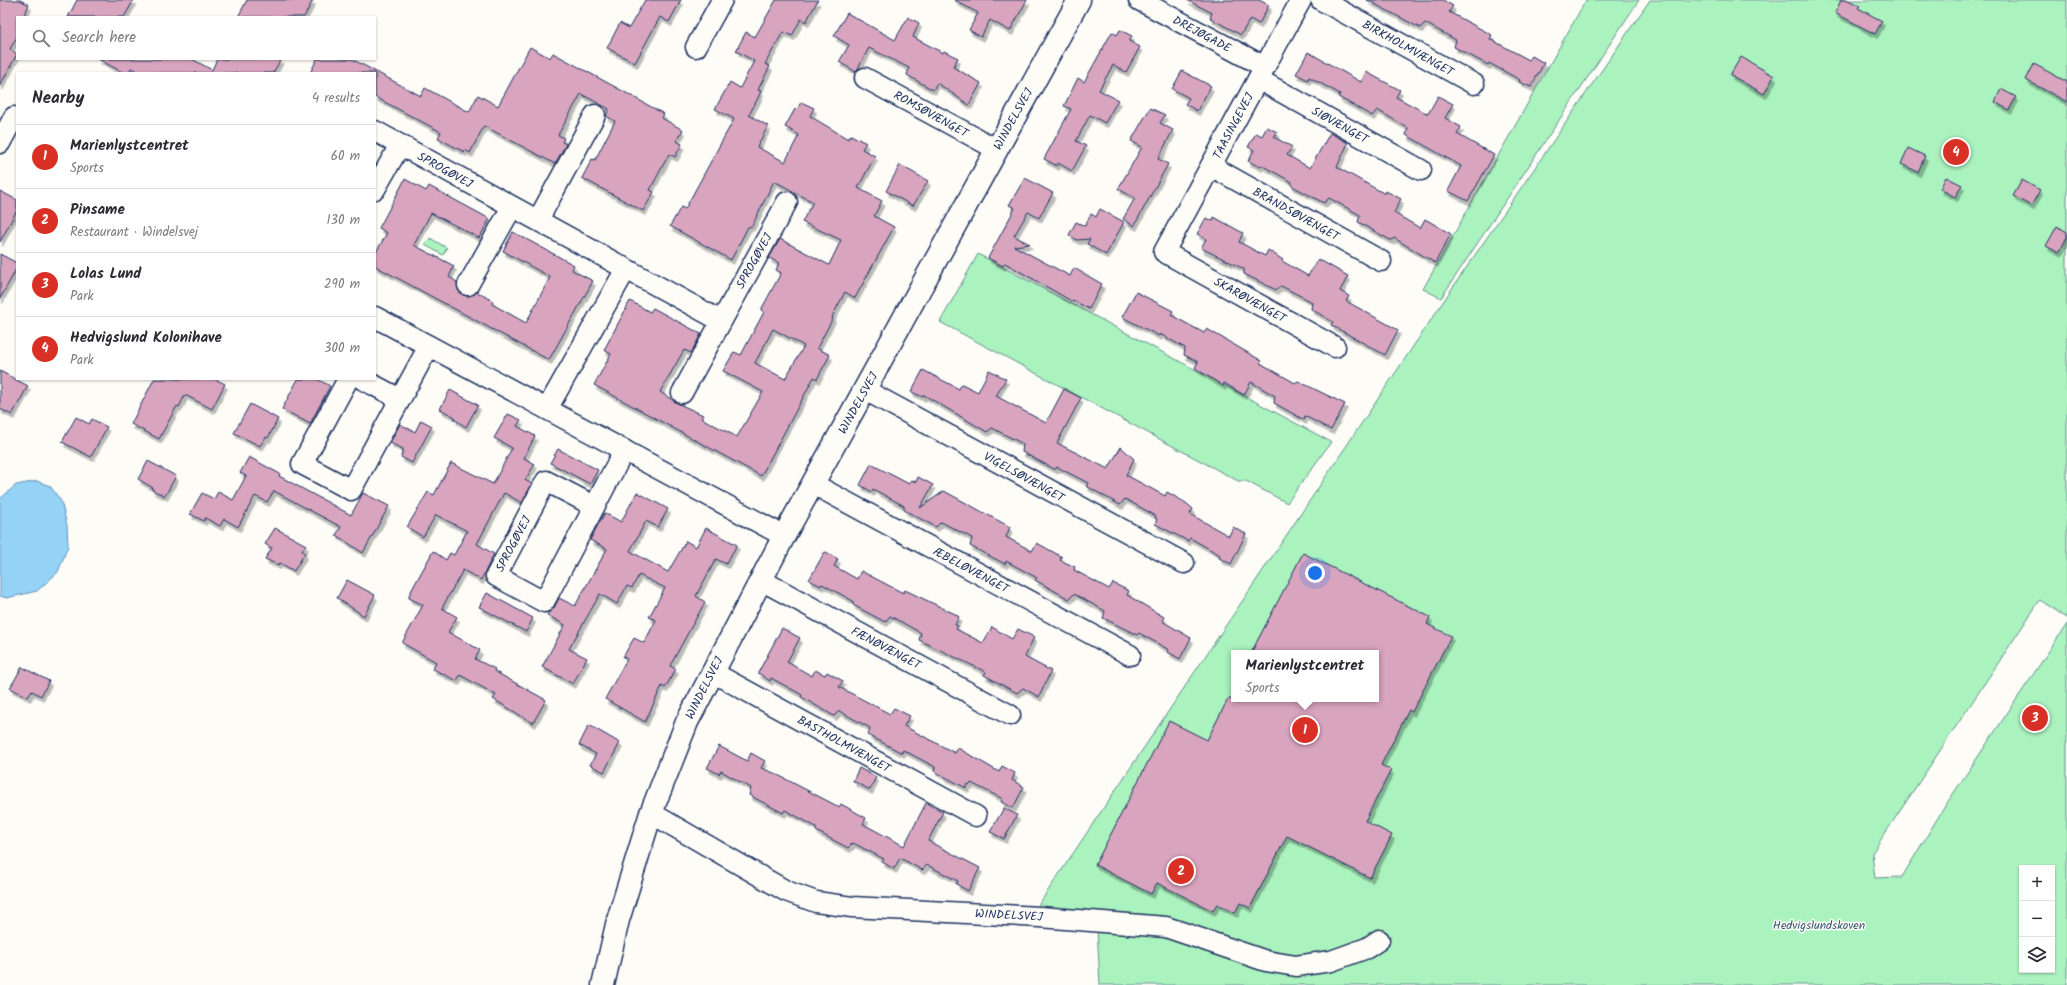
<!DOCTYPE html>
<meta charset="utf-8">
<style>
:root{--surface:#fff;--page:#f7f7f7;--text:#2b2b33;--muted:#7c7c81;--line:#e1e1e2;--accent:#d93025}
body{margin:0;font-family:Kalam,sans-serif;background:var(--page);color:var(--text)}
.controls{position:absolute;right:12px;bottom:12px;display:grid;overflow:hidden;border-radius:0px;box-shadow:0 1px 3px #0004}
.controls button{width:36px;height:36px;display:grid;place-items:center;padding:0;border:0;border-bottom:1px solid var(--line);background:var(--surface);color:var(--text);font:20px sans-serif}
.you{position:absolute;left:1315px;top:573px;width:14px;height:14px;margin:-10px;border:3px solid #fff;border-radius:50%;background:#1a73e8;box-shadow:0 0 0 6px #1a73e833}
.badge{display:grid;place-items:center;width:26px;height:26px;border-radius:50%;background:var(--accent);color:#fff;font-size:13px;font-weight:700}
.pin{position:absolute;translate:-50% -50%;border:2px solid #fff;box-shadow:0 1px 4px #0006}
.popup{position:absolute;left:1231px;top:650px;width:148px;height:52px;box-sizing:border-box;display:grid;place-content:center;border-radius:0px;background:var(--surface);filter:drop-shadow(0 1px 3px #0005);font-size:13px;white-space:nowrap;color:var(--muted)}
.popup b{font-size:15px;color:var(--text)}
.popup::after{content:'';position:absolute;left:50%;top:100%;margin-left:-8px;border:8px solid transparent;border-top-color:var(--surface)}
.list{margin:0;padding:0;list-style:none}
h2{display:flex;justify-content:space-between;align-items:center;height:52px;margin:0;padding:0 16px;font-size:17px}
h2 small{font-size:13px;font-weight:400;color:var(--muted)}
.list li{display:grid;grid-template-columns:26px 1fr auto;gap:12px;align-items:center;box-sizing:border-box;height:64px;padding:0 16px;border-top:1px solid var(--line)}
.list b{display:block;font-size:15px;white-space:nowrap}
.list p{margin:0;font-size:13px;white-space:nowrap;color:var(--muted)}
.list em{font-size:13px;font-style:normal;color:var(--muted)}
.icon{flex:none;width:22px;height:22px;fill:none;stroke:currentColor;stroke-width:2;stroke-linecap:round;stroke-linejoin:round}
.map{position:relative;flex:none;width:2067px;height:985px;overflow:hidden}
.search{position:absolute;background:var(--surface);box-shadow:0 1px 3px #0004;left:16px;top:16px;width:360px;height:44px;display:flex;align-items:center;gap:10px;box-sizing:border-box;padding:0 14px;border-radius:0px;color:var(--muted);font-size:15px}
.panel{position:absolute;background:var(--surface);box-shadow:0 1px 3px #0004;left:16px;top:72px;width:360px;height:308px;border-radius:0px}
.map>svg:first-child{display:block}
.green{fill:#aaf2be;stroke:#62908e;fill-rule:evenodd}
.water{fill:#94d3f6;stroke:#6491b9}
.building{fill:#d8a4be;stroke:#1b2f5e;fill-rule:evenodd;filter:url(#shadow)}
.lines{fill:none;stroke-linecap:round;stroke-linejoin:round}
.street-casing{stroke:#1b2f5e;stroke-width:23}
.secondary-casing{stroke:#1b2f5e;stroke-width:25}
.street{stroke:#fdfcf7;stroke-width:20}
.secondary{stroke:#fdfcf7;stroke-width:22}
.labels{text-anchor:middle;stroke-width:3;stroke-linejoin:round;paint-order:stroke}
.street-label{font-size:12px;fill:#1b2f5e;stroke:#fdfcf7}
.park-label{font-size:12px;fill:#385671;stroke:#fdfcf7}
</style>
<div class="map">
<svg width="2067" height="985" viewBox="0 0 2067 985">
<defs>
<filter id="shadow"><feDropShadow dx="2.5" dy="4.5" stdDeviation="0" flood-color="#0004"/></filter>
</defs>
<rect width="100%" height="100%" fill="#fdfcf7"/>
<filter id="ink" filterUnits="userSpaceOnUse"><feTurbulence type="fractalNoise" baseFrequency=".025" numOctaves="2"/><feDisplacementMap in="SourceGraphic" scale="8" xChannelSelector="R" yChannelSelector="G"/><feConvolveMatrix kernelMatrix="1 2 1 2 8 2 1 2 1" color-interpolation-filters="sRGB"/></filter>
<g filter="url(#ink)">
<!-- green -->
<g class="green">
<polygon points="1586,0 1639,0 1441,298 1423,289"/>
<path d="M1650,0H2067V618L2040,600L1872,853L1875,878L1902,877L1945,806L2067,624V985H1100L1097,928L1027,922L1451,290ZM1234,653H1376V699H1234ZM2022,868H2052V970H2022Z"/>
<polygon points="430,238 447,248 443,255 425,245"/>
<polygon points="978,254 1331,442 1287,503 1246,481 1238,481 940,322"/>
</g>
<!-- water -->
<polygon class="water" points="37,481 50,486 61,501 67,525 68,546 58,572 37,591 7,598 0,596 0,499 16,485"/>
<!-- building -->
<g class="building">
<polygon points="0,0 20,0 29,5 23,17 17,17 17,37 10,49 17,54 0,86"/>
<polygon points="77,0 134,0 124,17 68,17"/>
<polygon points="247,0 313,0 304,17 238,17"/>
<polygon points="645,0 681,0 669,22 660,17 635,63 607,48 620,23 629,28"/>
<path d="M776,0H818L806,22L801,19L792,36L783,32L765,64L770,66L758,90L761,91L758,98L749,115L768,126L757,147L785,162L799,135L785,127L795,109L797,110L801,102L814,108L810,116L848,139L851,135L866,143L862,149L875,156L858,188L882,201L874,216L894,227L855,298L845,292L832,317L833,318L817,348L830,355L817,379L814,377L761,476L594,385L611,354L604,350L630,301L650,312L653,308L701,334L691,353L684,350L660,392L677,403L703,415L701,418L737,437L763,392L723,371L734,352L741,355L764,312L761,310L781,273L776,270L779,263L769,258L780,239L829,265L841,240L802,222L813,202L774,181L752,226L748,227L731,260L670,226L681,207L685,209L734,119L715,109L730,82L740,88L754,61L736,51L746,32L755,37ZM773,329L804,346L785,379L755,363Z"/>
<polygon points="954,0 1027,0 1010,31 990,20 981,37 969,30 978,13"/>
<polygon points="1187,0 1259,0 1269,5 1259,24 1250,19 1241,35 1210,18 1212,13"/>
<polygon points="1367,0 1443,0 1453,6 1449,12 1492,35 1490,39 1529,60 1532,56 1544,63 1531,87 1519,82 1520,80 1489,63 1488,65 1454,47 1456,40 1425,23 1420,28"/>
<polygon points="1841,0 1848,0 1860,6 1858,8 1882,21 1875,34 1835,13"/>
<polygon points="847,13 895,40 908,17 919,23 913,37 943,53 944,51 958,58 953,67 981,83 969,105 937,83 933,90 907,75 909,68 869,48 856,72 839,62 849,45 834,36"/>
<polygon points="1120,30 1132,36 1129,41 1140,47 1126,72 1113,65 1099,90 1118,100 1105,123 1090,115 1076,141 1086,146 1072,171 1058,163 1057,166 1044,159 1071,109 1064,106 1078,78 1084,82 1112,32 1117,35"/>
<polygon points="530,47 550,58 553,53 628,94 664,114 662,118 683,130 676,141 682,144 675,157 669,154 650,190 654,192 643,211 582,178 592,159 595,160 615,121 606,116 609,109 581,94 558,135 564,138 562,142 566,144 555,164 484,126 470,153 465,150 464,152 438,138 441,132 375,97 375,73 310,73 317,59 352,59 421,96 425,88 469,112 478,95 498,106"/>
<polygon points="1308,52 1361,82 1366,72 1400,90 1396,97 1428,114 1438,96 1453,104 1445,118 1461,127 1457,134 1494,155 1468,201 1448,191 1461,166 1406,135 1408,128 1377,110 1372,116 1340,98 1338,97 1340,94 1309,77 1308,80 1296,74"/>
<polygon points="1741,57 1774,76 1764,94 1730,75"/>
<polygon points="98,59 192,59 212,70 217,59 281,59 273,73 141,73 131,68 129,73 124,73"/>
<polygon points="2034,64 2067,82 2067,102 2026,80"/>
<polygon points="1182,71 1211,86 1197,111 1185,104 1189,98 1172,89"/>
<polygon points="2001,89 2016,97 2009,110 1995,102"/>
<polygon points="1150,108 1165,115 1160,123 1173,130 1158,159 1168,164 1134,226 1123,219 1135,198 1118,189 1142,147 1131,141"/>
<polygon points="1267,127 1277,132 1274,137 1292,147 1287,155 1310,168 1330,133 1348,143 1337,167 1385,194 1386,191 1401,199 1394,213 1420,228 1425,219 1451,234 1435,263 1394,238 1392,240 1390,240 1358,222 1360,215 1329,198 1324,203 1292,186 1291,184 1292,182 1261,165 1260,167 1248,161 1254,150 1248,147 1256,133 1262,136"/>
<polygon points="1908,148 1925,156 1918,172 1901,164"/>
<polygon points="900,165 928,181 913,206 886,191"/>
<polygon points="1946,177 1962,185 1955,197 1940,189"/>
<polygon points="1025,178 1053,193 1039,218 1028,212 1014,236 1030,244 1014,246 1070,276 1074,268 1102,284 1089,309 1074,301 1073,302 1005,263 1003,266 988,258 1015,208 1009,205"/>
<polygon points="405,179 426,191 429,186 490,219 479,238 431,213 414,245 454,266 449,277 457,282 458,290 463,295 468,296 477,292 493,301 492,304 526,323 550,277 503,251 513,232 574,265 572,270 593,281 549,360 375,266 375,254 387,233 379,228"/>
<polygon points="2022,180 2040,190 2031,206 2013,196"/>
<polygon points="0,191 17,200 17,210 0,242"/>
<polygon points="1100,209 1124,222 1106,255 1087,244 1090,239 1077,240 1069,235 1076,222 1085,226 1091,214 1096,217"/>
<polygon points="1214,217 1243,233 1239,242 1265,256 1268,250 1283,260 1282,261 1308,276 1318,259 1348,276 1340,291 1349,296 1346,301 1398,330 1385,355 1331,325 1333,322 1311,309 1312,302 1281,286 1276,290 1244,274 1244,269 1201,248 1206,239 1197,234 1206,218 1213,221"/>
<polygon points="2057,226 2067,232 2067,237 2059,253 2046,246"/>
<polygon points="0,254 17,263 17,268 0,299"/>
<polygon points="1136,292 1173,311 1171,315 1204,333 1207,329 1262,361 1260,363 1295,383 1298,381 1345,404 1331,430 1305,416 1304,420 1274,403 1275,396 1251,382 1244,395 1224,383 1223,386 1195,368 1198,362 1184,355 1185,348 1160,334 1159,336 1122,317"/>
<polygon points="923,370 959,389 962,384 978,392 989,370 1006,379 996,396 1046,423 1064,389 1081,398 1057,443 1108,469 1121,447 1134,459 1126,475 1165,496 1167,492 1186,503 1193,509 1190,514 1229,536 1233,527 1246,534 1231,564 1219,558 1220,555 1190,538 1188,541 1155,524 1157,519 1155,518 1156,516 1125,499 1120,505 1088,487 1086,486 1088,483 1057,467 1056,469 1054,469 1022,452 1023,444 992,428 987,432 924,395 923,397 911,392"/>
<polygon points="0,371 28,386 12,415 0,409"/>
<polygon points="154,379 215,379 225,384 212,409 185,395 179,407 177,406 159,439 131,424"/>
<polygon points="298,379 317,379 330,386 310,424 282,409"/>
<polygon points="450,390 478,405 466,427 454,419 455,417 440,409"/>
<polygon points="250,404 278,419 268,438 266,437 260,446 234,433"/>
<polygon points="508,414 521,420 517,426 535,436 524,458 535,464 525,480 532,484 522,503 504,493 477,544 494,554 481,580 463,570 442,608 457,617 448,632 480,650 475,659 495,669 494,671 546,700 533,723 493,699 496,695 460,675 457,681 433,669 436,662 402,643 423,605 409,598 409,595 433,551 446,560 450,553 454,555 467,531 436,515 423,537 407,527 428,492 434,495 451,463 493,484 512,448 494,438"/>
<polygon points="76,417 89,424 92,419 107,427 91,457 62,442"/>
<polygon points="421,420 432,426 412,463 401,457 403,449 390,443 400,424 415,432"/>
<polygon points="558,449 598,470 590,484 550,463"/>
<polygon points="249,457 280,474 279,476 351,515 363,493 389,506 363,553 336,535 341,527 274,491 267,502 255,496 238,527 224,519 220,526 205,518 204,521 190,514 202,493 214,499 218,492 233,500 246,476 240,473"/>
<polygon points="148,461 176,476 165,496 152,490 153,488 138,479"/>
<polygon points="871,464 909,484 911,480 916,482 918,477 933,485 920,508 944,491 1010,527 1006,537 1032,551 1037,543 1062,557 1060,560 1075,567 1074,570 1109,589 1113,583 1129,591 1127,595 1164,617 1162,621 1191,638 1180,659 1168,652 1169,650 1139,633 1137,635 1103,618 1105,611 1074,594 1069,599 1035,580 1037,578 1006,561 1005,564 970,546 972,538 941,522 936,527 904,510 904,506 873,489 872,492 860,485"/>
<polygon points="637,492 668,509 658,527 646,521 630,551 668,572 686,541 696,547 706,528 737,545 726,564 716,559 696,596 705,602 670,666 676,669 665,688 662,686 645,722 605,699 627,659 623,657 634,638 644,643 656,620 649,617 665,588 639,575 632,588 627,586 617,604 600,594 569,649 587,658 573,684 542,667 565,625 547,615 549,612 554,608 559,598 575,606 607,549 590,540 600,521 605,513 621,522"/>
<polygon points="275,528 306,545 302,551 305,553 294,571 280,563 278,565 265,559 272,548 265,544"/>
<polygon points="826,552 838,559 834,566 857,579 861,571 903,593 905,590 955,614 959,617 955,625 958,626 956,629 983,643 992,627 1012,639 1018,629 1034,637 1025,657 1051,671 1039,697 1023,688 1017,693 984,675 986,672 919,640 921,633 890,616 885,622 853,605 853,601 822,584 821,586 809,580 824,553"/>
<polygon points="1303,553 1430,617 1427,624 1451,636 1412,712 1409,710 1381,765 1391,770 1365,821 1392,835 1370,878 1287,836 1250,908 1240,903 1235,913 1217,904 1213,911 1157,883 1151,894 1095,865 1169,721 1207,740 1228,699 1376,699 1376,653 1251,653"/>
<polygon points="347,580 375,595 364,616 337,598"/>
<polygon points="487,593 533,618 526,632 479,607"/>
<polygon points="782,628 800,638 787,662 812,676 815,670 825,675 827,672 843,681 839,687 890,714 894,708 910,716 904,726 955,753 958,748 999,772 1002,766 1015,773 1012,780 1024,787 1013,808 1001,802 1003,799 971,783 970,785 968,784 966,788 934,771 935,767 903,750 902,753 900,752 868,735 870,728 839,711 834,716 801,697 802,695 771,678 770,681 758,673"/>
<polygon points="22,667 49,681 41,696 32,691 28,697 10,688"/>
<polygon points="589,725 620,743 604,772 590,765 596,754 579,745"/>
<polygon points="719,746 747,761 751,753 765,761 761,768 774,773 839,807 841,804 866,818 863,824 904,846 926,803 943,812 928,841 980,868 968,891 956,884 958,881 927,865 922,870 900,858 894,869 882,862 884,859 853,843 848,848 816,831 816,827 785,810 783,813 749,795 751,788 721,771 719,774 707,768"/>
<polygon points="859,768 876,777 870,790 853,781"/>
<polygon points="1004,808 1017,815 1004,839 990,832"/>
</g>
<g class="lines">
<!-- street casing -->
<g class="street-casing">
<g id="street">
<polyline points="1139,0 1265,67"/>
<polyline points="1301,0 1164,252 1335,347"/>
<polyline points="1321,0 1474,84"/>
<polyline points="696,47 722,0"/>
<polyline points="865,78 996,149"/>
<polyline points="1258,79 1421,170"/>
<polyline points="375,131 721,321"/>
<polyline points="0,143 14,117"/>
<polyline points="1211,166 1381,261"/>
<polyline points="375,189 400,145"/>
<polyline points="538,220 595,115"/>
<polyline points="468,285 512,207"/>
<polyline points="375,317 784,536"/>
<polyline points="348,379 302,464 351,490 429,346"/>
<polyline points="362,379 400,399"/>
<polyline points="865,390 1184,563"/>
<polyline points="682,393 787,202"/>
<polyline points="547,409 626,269"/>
<polyline points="813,484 1130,655"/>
<polyline points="594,506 546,481 496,576 544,602 618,462 624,450"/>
<polyline points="761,580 1010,715"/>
<polyline points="712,672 976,816"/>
<polyline points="651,813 786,891 816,902 852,907 1040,917 1166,927 1266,961 1296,966 1331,961 1367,948 1379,940"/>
</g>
</g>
<!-- secondary casing -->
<g class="secondary-casing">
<polyline id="secondary" points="603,985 618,920 651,813 687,722 784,536 1079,0"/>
</g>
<!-- street -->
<use href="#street" class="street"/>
<!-- secondary -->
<use href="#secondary" class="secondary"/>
</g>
</g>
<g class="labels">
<!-- street labels -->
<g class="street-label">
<text transform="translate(1202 34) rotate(28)" y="4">DREJØGADE</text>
<text transform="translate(1408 48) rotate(29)" y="4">BIRKHOLMVÆNGET</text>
<text transform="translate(931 114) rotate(29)" y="4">ROMSØVÆNGET</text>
<text transform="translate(1013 119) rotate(-61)" y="4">WINDELSVEJ</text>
<text transform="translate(1340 125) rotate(29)" y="4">SIØVÆNGET</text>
<text transform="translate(1233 126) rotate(-62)" y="4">TAASINGEVEJ</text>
<text transform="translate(445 170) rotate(29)" y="4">SPROGØVEJ</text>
<text transform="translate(1296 214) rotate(29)" y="4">BRANDSØVÆNGET</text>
<text transform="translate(754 261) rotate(-61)" y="4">SPROGØVEJ</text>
<text transform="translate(1250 300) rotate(29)" y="4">SKARØVÆNGET</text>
<text transform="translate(858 403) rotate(-61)" y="4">WINDELSVEJ</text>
<text transform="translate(1024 477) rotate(29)" y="4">VIGELSØVÆNGET</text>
<text transform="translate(513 544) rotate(-62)" y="4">SPROGØVEJ</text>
<text transform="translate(971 570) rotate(28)" y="4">ÆBELØVÆNGET</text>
<text transform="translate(886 648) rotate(28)" y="4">FÆNØVÆNGET</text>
<text transform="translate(704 688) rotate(-63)" y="4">WINDELSVEJ</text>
<text transform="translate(844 744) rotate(29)" y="4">BASTHOLMVÆNGET</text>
<text transform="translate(1009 915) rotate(3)" y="4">WINDELSVEJ</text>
</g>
<!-- park labels -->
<g class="park-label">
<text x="1819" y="929">Hedvigslundskoven</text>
</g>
</g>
</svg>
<div class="controls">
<button>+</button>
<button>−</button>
<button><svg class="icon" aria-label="layers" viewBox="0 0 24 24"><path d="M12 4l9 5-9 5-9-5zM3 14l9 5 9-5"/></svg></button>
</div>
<div class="you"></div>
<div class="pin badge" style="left:1305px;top:730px">1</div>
<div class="popup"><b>Marienlystcentret</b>Sports</div>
<div class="pin badge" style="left:1181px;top:871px">2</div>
<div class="pin badge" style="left:2035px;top:718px">3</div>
<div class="pin badge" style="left:1956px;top:152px">4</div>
<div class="search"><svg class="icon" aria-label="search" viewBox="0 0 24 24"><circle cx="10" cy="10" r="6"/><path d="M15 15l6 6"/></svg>Search here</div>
<section class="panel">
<h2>Nearby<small>4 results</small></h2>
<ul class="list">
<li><span class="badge">1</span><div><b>Marienlystcentret</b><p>Sports</p></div><em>60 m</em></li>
<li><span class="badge">2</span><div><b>Pinsame</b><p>Restaurant · Windelsvej</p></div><em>130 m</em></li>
<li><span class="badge">3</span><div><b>Lolas Lund</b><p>Park</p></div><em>290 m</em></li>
<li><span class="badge">4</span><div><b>Hedvigslund Kolonihave</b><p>Park</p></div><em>300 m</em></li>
</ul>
</section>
</div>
